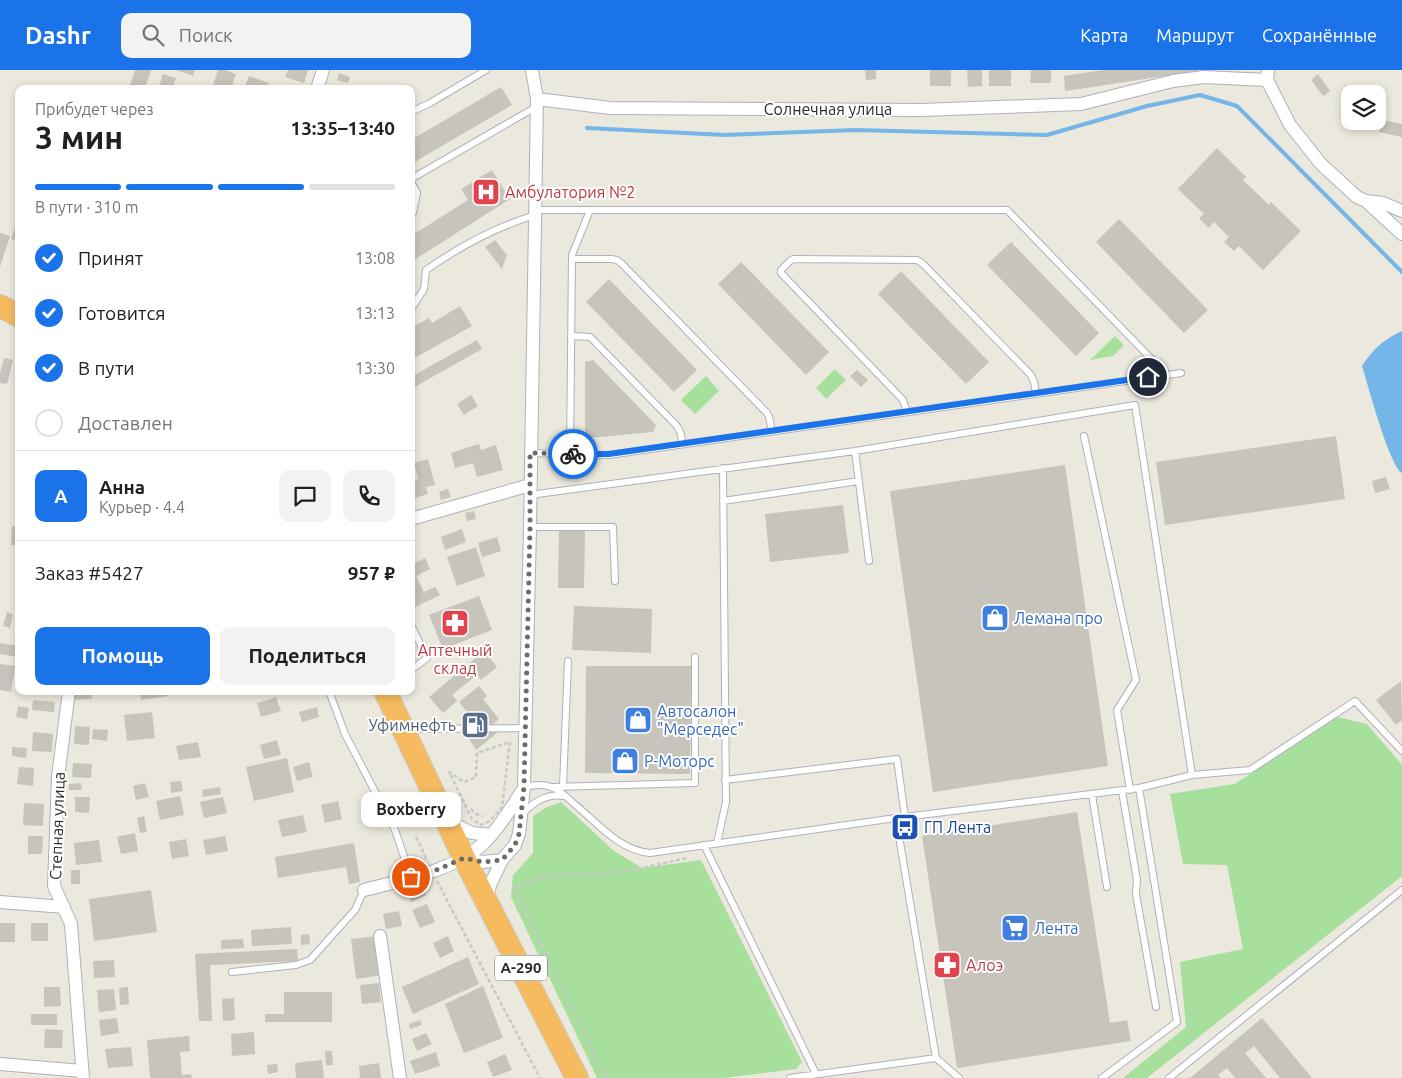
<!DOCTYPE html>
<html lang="ru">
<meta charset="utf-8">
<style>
body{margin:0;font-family:Ubuntu,sans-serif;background:#f2f2f2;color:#202124;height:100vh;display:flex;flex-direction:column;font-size:19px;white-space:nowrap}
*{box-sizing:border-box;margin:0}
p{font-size:16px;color:#757577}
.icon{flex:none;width:28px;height:28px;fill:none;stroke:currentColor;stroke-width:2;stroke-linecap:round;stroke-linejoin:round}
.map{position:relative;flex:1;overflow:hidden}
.panel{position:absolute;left:15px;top:15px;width:400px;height:610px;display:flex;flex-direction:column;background:#fff;border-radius:10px;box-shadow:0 2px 8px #0003}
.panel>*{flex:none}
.controls{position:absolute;left:1341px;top:15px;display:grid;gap:10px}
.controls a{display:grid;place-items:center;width:45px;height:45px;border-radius:10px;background:#fff;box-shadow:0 2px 8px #0003;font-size:25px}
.pin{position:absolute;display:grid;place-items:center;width:42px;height:42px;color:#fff;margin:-21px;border:2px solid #fff;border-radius:50%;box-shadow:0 1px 5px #0007}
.courier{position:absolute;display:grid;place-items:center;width:50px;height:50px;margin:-25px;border:4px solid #1a73e8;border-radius:50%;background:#fff;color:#222;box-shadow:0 1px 6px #0007}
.bubble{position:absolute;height:35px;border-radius:10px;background:#fff;box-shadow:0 2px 8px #0003;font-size:16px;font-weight:700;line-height:35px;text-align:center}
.headline em{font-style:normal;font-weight:700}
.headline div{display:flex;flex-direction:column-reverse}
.headline{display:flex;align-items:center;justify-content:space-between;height:85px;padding:0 20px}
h1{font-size:32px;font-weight:700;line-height:38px}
.bar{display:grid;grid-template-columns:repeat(4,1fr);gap:8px 5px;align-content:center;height:60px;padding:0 20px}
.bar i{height:6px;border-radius:4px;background:#e0e0e0}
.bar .active{background:#1a73e8}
.bar p{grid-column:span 4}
.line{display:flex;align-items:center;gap:12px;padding:0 20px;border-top:1px solid #e0e0e0}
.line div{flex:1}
.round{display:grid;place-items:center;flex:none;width:52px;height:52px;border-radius:10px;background:#f2f2f2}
ol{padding:0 20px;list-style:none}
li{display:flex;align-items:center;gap:15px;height:55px}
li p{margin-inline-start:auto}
li .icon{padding:5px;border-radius:50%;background:#1a73e8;color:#fff;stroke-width:4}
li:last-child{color:#757577}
li i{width:28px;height:28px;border:2px solid #e0e0e0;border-radius:50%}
.button{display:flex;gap:10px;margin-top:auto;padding:10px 20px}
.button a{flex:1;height:58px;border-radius:10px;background:#1a73e8;color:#fff;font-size:20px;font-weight:700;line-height:58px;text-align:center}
.button a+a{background:#f2f2f2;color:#202124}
header{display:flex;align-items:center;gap:30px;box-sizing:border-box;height:70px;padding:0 25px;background:#1a73e8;color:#fff}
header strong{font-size:24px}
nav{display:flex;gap:28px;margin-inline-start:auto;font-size:18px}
.search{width:350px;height:45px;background:#f2f2f2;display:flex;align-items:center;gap:12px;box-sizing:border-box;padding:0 18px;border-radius:10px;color:#757577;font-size:19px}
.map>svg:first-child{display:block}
.green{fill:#a7df9c}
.water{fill:#75b5e8}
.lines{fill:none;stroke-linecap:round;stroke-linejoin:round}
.stream{stroke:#75b5e8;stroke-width:4}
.building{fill:#c7c4bc}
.lane-casing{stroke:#b0b0bd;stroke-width:8}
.street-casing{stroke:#b0b0bd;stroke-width:14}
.highway-casing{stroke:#c8c8c8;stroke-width:24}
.path{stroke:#c8c8c8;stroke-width:2.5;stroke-dasharray:4 2.5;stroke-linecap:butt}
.lane{stroke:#fff;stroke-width:6}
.street{stroke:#fff;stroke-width:12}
.highway{stroke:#f6bb5e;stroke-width:22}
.done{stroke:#6e6c69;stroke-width:5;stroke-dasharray:0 9}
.route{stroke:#1a73e8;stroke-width:6}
.labels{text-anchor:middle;stroke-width:4;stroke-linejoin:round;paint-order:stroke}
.shield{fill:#fff;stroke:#6a6a6a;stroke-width:1}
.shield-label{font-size:15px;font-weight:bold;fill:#2a2a2a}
.street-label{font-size:16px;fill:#2a2a2a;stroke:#fff}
.health-label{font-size:16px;fill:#be3a42;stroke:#fff;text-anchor:start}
.shop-label{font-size:16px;fill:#366cbe;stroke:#fff;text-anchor:start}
.service-label{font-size:16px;fill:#4e5e75;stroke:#fff;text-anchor:end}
.transit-label{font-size:16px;fill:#164399;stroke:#fff;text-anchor:start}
</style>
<header>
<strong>Dashr</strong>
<div class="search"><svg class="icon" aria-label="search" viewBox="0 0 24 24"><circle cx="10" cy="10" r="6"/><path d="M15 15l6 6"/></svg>Поиск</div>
<nav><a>Карта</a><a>Маршрут</a><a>Сохранённые</a></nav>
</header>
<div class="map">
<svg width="1402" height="1008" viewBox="0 0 1402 1008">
<rect width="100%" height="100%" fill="#ebe8dd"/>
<!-- green -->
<path class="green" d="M1115 266 1124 275 1113 286 1090 290Z
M835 299 846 310 826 329 816 318Z
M706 306 719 321 695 344 681 330Z
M1337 647 1367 654 1402 695V806L1147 1008H1123L1186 957 1180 892 1243 879 1227 795 1183 794 1170 724 1235 714Z
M561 732 614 781 642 798 701 790 802 992 796 999 724 1008H597L511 827 513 805 533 783V746L547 737Z"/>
<!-- water -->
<path class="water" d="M1402 261V403C1389 395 1368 315 1362 296 1375 277 1382 271 1402 261Z"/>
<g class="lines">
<!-- stream -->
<path class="stream" d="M587 58 725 65 855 60 1047 65 1147 36 1200 25 1237 36 1402 202"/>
</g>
<!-- building -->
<path class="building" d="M135 0H151L145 19H129Z
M176 0H195L193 6Z
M218 0H225L236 4 231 19 212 18Z
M288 0H308L304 13 285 7Z
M865 0H876V9L866 10Z
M930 0H951V16H930Z
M967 0H982V16L968 17Z
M989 0H1011V16H989Z
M1031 0H1051V13H1030Z
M1103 0H1198V1L1065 21 1064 6Z
M339 3 350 7 348 13 337 10Z
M163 4 176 8 172 19H158Z
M1318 4 1330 21 1323 26 1311 10Z
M249 6 269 13 267 19H253L245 16Z
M501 17 512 35 411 94V70Z
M1382 50 1402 54V67L1379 62Z
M1217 78 1246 107 1243 110 1269 135 1271 132 1301 161 1263 200 1239 176 1234 181 1224 172 1229 167 1214 152 1209 158 1199 148 1204 144 1178 119Z
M492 100 510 129 411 192V166L468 130 461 119Z
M1119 149 1208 240 1184 263 1096 172Z
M17 152H19V172L11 169Z
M0 163 10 166 0 197Z
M495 170 507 185 502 199 485 177Z
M1011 172 1099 263 1076 286 987 195Z
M741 192 829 282 806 305 718 214Z
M901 201 989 292 966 314 878 224Z
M609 209 697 300 674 322 586 232Z
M460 236 472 256 411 290V258L429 248 432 253Z
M477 270 482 279 411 319V307Z
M4 288 13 290 7 314 0 313V303Z
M593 290 656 355 653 362 589 368 585 364V292Z
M857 300 868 310 861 317 850 306Z
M471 325 478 336 464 345 457 334Z
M1336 366 1345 429 1165 455 1156 392Z
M479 374 481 380 496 375 503 400 477 407 473 393 455 398 451 383Z
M428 389 435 415 426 417 428 424 415 428 411 411 418 409 414 393Z
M1065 395 1108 696 933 722 890 421Z
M1386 407 1390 419 1375 423 1372 411Z
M448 419 451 427 441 430 439 422Z
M843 435 849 483 770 492 765 444Z
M474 441 476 449 467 451 465 443Z
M12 456H19V475H11Z
M462 459 466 472 445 480 441 467Z
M559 460H585L584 518H558Z
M497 467 501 481 482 487 478 473Z
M476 477 485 506 457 516 447 487Z
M425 488 430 499 416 506 424 522 435 517 440 525 411 539V495Z
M479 526 492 560 443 579 429 545Z
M574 536 652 539 651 583 572 580Z
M7 542 13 544 10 558 3 556Z
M0 573 19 576 18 587 0 584Z
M484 581 497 597 481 610 477 605 452 625 457 631 443 643 429 627Z
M0 594 15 596 11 622 0 620Z
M586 596H691L690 704 585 703Z
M1401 611 1402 650 1396 655 1376 630Z
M479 616 487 626 483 629 499 649 491 656 497 663 476 680 469 669 477 663 471 654 475 651 459 632Z
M91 621 92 629 73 630 72 622Z
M140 621H167L168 626 141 630Z
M276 627 281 641 261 647 257 633Z
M33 630 55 632 54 642 32 640Z
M18 636 29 638 27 649 16 647Z
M317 637 319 647 302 652 299 642Z
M152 642 155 668 127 671 124 645Z
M75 656 90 657 89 675 74 674Z
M93 659 108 660 107 671 92 669Z
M33 662 53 664 52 682 32 681Z
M277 670 281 685 264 689 260 675Z
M198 672 201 687 179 690 176 676Z
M12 677 27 678 26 688 12 686Z
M287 688 294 722 254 731 246 697Z
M309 692 313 707 297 711 293 697Z
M73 693 92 694 91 708 72 707Z
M19 697 34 698 33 716 17 714Z
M181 711 183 721 171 723 170 712Z
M81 713 82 720H69V714Z
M145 713 149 727 136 730 133 716Z
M220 717 221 724 203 727 202 720Z
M180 726 184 745 160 750 156 731Z
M75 727H90L89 743 75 742Z
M223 727 227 743 204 748 200 732Z
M338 731 342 749 325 753 321 735Z
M24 733 44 734 43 756 23 755Z
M1077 742 1110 953 1127 950 1131 971 957 998 922 766Z
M303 745 307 762 282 767 278 750Z
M144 746 147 762 140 763 137 748Z
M135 763 138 781 121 784 117 767Z
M28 766H43L42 784H28Z
M225 766 228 781 206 785 203 770Z
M186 769 189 786 172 789 169 772Z
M99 770 102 792 76 795 74 773Z
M354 773 360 812 349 814 346 797 278 808 275 787Z
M71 800H80V814H71Z
M422 817 426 825 411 832 408 823Z
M151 820 157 862 94 871 89 829Z
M427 834 435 852 420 858 412 840Z
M399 841 402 856 386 859 383 844Z
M0 853H15V872H0Z
M31 853H48V871H31Z
M291 857 292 874 252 876 251 860Z
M309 864 310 874 301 875V865Z
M377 866 382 905 356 909 351 869Z
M448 866 454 881 440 888 433 873Z
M243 869 244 878 221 879V870Z
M297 879 298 891 210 895 212 951H199L195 884Z
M468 887 479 914 413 944 402 917Z
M114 890 115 907 94 908 93 891Z
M379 913 381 932 362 934 360 915Z
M483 916 503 968 464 983 445 934Z
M44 917H60L61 936 44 937Z
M128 917 129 934 120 935 119 918Z
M114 919 116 940 99 942 97 920Z
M284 922H332V952H265V944H284Z
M234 928 235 950 223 951 222 929Z
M31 944H57V955H31Z
M117 948 119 963 101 966 99 950Z
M1262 948 1312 1008H1280L1254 976 1245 983 1266 1008H1235L1227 998 1218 1005 1221 1008H1190Z
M420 950 422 955 410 959 409 954Z
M45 959 63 960 62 978H44Z
M254 962 255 984 232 986 231 964Z
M426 963 432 974 417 981 412 969Z
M189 966 190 981 180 982 182 1005 191 1004 192 1008H150L147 970Z
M131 977 133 996 108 998 105 979Z
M325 981H332L333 995H326Z
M436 982 440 996 415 1004 410 991Z
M505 984 512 1000 493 1007 487 992Z
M322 990 324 1008H296L295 993Z
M379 993 381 1008H360L359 996Z
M277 994 278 1002 268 1004 267 995Z"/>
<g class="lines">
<defs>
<path id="lane" d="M411 42 430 33 486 0
M411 109 536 37
M411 112 417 123 413 143 411 144
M535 140H1007L1166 304
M572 189H611L617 190 622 194 767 343 769 347 772 361
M411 239 424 219 426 200C459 177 496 157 535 145
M571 266 590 267 594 271 677 356 681 364 682 374
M907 342 903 330 781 203V200L790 191 793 189 917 190 923 194 1031 305 1034 312 1036 323
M1084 366 1136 610 1117 640 1130 720
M855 381 869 491
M530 383 609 385 1181 303
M570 384 572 185 590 140
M530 425 855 381 1135 335 1192 705 1139 718
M723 431 859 411
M530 457H613L615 511
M411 555 427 588 411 600
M329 621 345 664 395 760 411 807
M409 659 525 658
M1192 705 1250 700 1355 631 1402 681
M725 710 897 689 905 747
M524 717C533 715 543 714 551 717 559 720 567 727 573 733 597 752 618 780 650 783L896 748 936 988 790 1008
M553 717 695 713V587
M563 717 568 591
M1122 721 1137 810 1136 824 1156 937
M1092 725 1107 817
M522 744C533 733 546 723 563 726
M896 748 1139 718 1177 952 1102 1008
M717 773 726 732 723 398
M704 775 816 1004
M232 902 296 895 310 890 355 840 364 820
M936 988 959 1008
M1169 1008 1402 820"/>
<path id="street" d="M1268 0 1267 10 1290 55 1321 94 1357 127 1366 131 1383 133 1402 141
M317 19 323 0
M537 29 610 38 922 40 1081 34 1173 11 1204 7 1267 10
M1366 131 1402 164
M411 449 530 415
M69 621 58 707 54 816 71 854 83 1008
M449 752 472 763 491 765
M464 788 483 792 502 790 515 775 519 764 524 717 530 457 537 29 532 0
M364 820C402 810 454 801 484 773 499 758 511 739 522 721
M487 830 490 815 502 790
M0 832 64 837
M380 866 400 1008
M0 994 82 1001"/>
<path id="highway" d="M0 236 19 246
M385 621 464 788 577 1008"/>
</defs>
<!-- lane casing -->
<use href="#lane" class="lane-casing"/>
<!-- street casing -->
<use href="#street" class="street-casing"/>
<!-- highway casing -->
<use href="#highway" class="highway-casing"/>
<!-- path -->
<path class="path" d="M510 672 502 737 490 751 481 755 472 749 449 702 464 712 476 707 477 683Z
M471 739 476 744 483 746
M416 767 427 790
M437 811 540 1008
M606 1008 514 818 549 805 579 807 642 798 687 788"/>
<!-- lane -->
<use href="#lane" class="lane"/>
<!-- street -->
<use href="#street" class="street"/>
<!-- highway -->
<use href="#highway" class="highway"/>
</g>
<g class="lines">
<!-- done -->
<path class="done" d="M411 807 432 802 464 788 483 792 502 790 515 775 519 764 524 717 530 457V383L573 384"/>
<!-- route -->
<path class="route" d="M573 384H609L1148 307"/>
</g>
<!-- icons -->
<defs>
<symbol id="hospital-square" viewBox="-11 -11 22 22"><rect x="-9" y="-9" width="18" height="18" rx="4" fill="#e0444e" stroke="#fff"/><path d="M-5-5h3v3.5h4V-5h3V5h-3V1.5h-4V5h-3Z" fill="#fff"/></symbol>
<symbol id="shop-square" viewBox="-11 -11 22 22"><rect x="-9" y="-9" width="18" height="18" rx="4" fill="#3f7fe0" stroke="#fff"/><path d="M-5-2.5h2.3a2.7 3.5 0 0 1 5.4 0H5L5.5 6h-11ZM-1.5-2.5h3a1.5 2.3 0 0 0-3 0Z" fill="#fff"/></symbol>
<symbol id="pharmacy-square" viewBox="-11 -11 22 22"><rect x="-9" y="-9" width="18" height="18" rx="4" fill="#e0444e" stroke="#fff"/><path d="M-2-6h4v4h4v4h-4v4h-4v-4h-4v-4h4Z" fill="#fff"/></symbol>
<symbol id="fuel-square" viewBox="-11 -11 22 22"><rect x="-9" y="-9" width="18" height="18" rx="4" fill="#5c6f8a" stroke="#fff"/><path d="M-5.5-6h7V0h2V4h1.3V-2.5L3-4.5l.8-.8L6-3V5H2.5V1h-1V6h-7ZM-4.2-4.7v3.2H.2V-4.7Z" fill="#fff"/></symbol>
<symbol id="bus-square" viewBox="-11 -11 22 22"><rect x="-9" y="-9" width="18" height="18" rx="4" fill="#1a4fb4" stroke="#fff"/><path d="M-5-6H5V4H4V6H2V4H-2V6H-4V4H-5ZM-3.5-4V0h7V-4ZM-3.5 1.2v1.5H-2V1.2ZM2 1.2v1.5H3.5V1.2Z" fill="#fff"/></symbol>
<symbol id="supermarket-square" viewBox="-11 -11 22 22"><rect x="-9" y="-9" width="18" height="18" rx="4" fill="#3f7fe0" stroke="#fff"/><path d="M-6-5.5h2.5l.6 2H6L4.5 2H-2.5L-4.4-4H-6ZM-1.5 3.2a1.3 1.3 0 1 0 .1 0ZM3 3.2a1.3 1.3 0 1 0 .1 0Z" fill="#fff"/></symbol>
</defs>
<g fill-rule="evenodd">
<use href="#hospital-square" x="470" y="106" width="32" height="32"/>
<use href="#shop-square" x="979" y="532" width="32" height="32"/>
<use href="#pharmacy-square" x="439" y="537" width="32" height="32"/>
<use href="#shop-square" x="622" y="634" width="32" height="32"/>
<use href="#fuel-square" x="459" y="639" width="32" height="32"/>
<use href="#shop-square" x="609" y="675" width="32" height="32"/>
<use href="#bus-square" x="889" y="741" width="32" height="32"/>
<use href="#supermarket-square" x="999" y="842" width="32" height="32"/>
<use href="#pharmacy-square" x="931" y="879" width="32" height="32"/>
</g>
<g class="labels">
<!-- shield labels -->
<rect class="shield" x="495" y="885.5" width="52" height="25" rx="4"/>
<g class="shield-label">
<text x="521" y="903">А-290</text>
</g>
<!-- street labels -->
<g class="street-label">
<text x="828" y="45">Солнечная улица</text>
<text transform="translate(57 756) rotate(-88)" y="6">Степная улица</text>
</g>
<!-- health labels -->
<g class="health-label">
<text x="505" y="128">Амбулатория №2</text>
<text x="455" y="586" text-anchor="middle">Аптечный<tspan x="455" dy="18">склад</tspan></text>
<text x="966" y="901">Алоэ</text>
</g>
<!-- shop labels -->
<g class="shop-label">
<text x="1014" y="554">Лемана про</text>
<text x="657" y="647">Автосалон<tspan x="657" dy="18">"Мерседес"</tspan></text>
<text x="644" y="697">Р-Моторс</text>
<text x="1034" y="864">Лента</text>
</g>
<!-- service labels -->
<g class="service-label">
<text x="456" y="661">Уфимнефть</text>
</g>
<!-- transit labels -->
<g class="transit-label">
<text x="924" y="763">ГП Лента</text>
</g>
</g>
</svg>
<div class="controls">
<a><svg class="icon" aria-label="layers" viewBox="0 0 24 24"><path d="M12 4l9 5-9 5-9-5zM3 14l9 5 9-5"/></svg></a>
</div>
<div class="pin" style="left:411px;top:807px;background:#ea580c"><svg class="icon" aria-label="bag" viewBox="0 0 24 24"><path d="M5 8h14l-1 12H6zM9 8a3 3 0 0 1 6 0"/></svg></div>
<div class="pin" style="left:1148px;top:307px;background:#1f2937"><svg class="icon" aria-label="home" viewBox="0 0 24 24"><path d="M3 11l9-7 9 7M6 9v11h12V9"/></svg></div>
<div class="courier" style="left:573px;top:384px"><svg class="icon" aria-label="bike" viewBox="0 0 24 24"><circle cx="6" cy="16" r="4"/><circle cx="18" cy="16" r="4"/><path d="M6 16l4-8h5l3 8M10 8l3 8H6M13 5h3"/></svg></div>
<div class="bubble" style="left:361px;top:722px;width:100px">Boxberry</div>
<section class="panel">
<div class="headline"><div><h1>3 мин</h1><p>Прибудет через</p></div><em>13:35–13:40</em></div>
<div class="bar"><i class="active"></i><i class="active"></i><i class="active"></i><i></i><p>В пути · 310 m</p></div>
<ol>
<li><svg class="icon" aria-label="check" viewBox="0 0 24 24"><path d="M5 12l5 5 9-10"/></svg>Принят<p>13:08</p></li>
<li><svg class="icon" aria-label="check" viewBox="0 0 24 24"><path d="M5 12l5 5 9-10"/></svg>Готовится<p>13:13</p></li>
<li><svg class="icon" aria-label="check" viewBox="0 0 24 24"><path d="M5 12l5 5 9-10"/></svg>В пути<p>13:30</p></li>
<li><i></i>Доставлен</li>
</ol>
<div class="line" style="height:90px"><b class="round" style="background:#1a73e8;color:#fff">А</b><div><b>Анна</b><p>Курьер · 4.4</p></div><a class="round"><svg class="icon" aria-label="chat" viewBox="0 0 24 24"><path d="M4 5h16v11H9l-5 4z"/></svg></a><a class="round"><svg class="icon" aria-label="phone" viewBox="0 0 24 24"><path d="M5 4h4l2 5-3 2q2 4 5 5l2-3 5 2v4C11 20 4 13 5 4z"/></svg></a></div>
<div class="line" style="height:65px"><div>Заказ #5427</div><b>957 ₽</b></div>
<div class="button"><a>Помощь</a><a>Поделиться</a></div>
</section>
</div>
